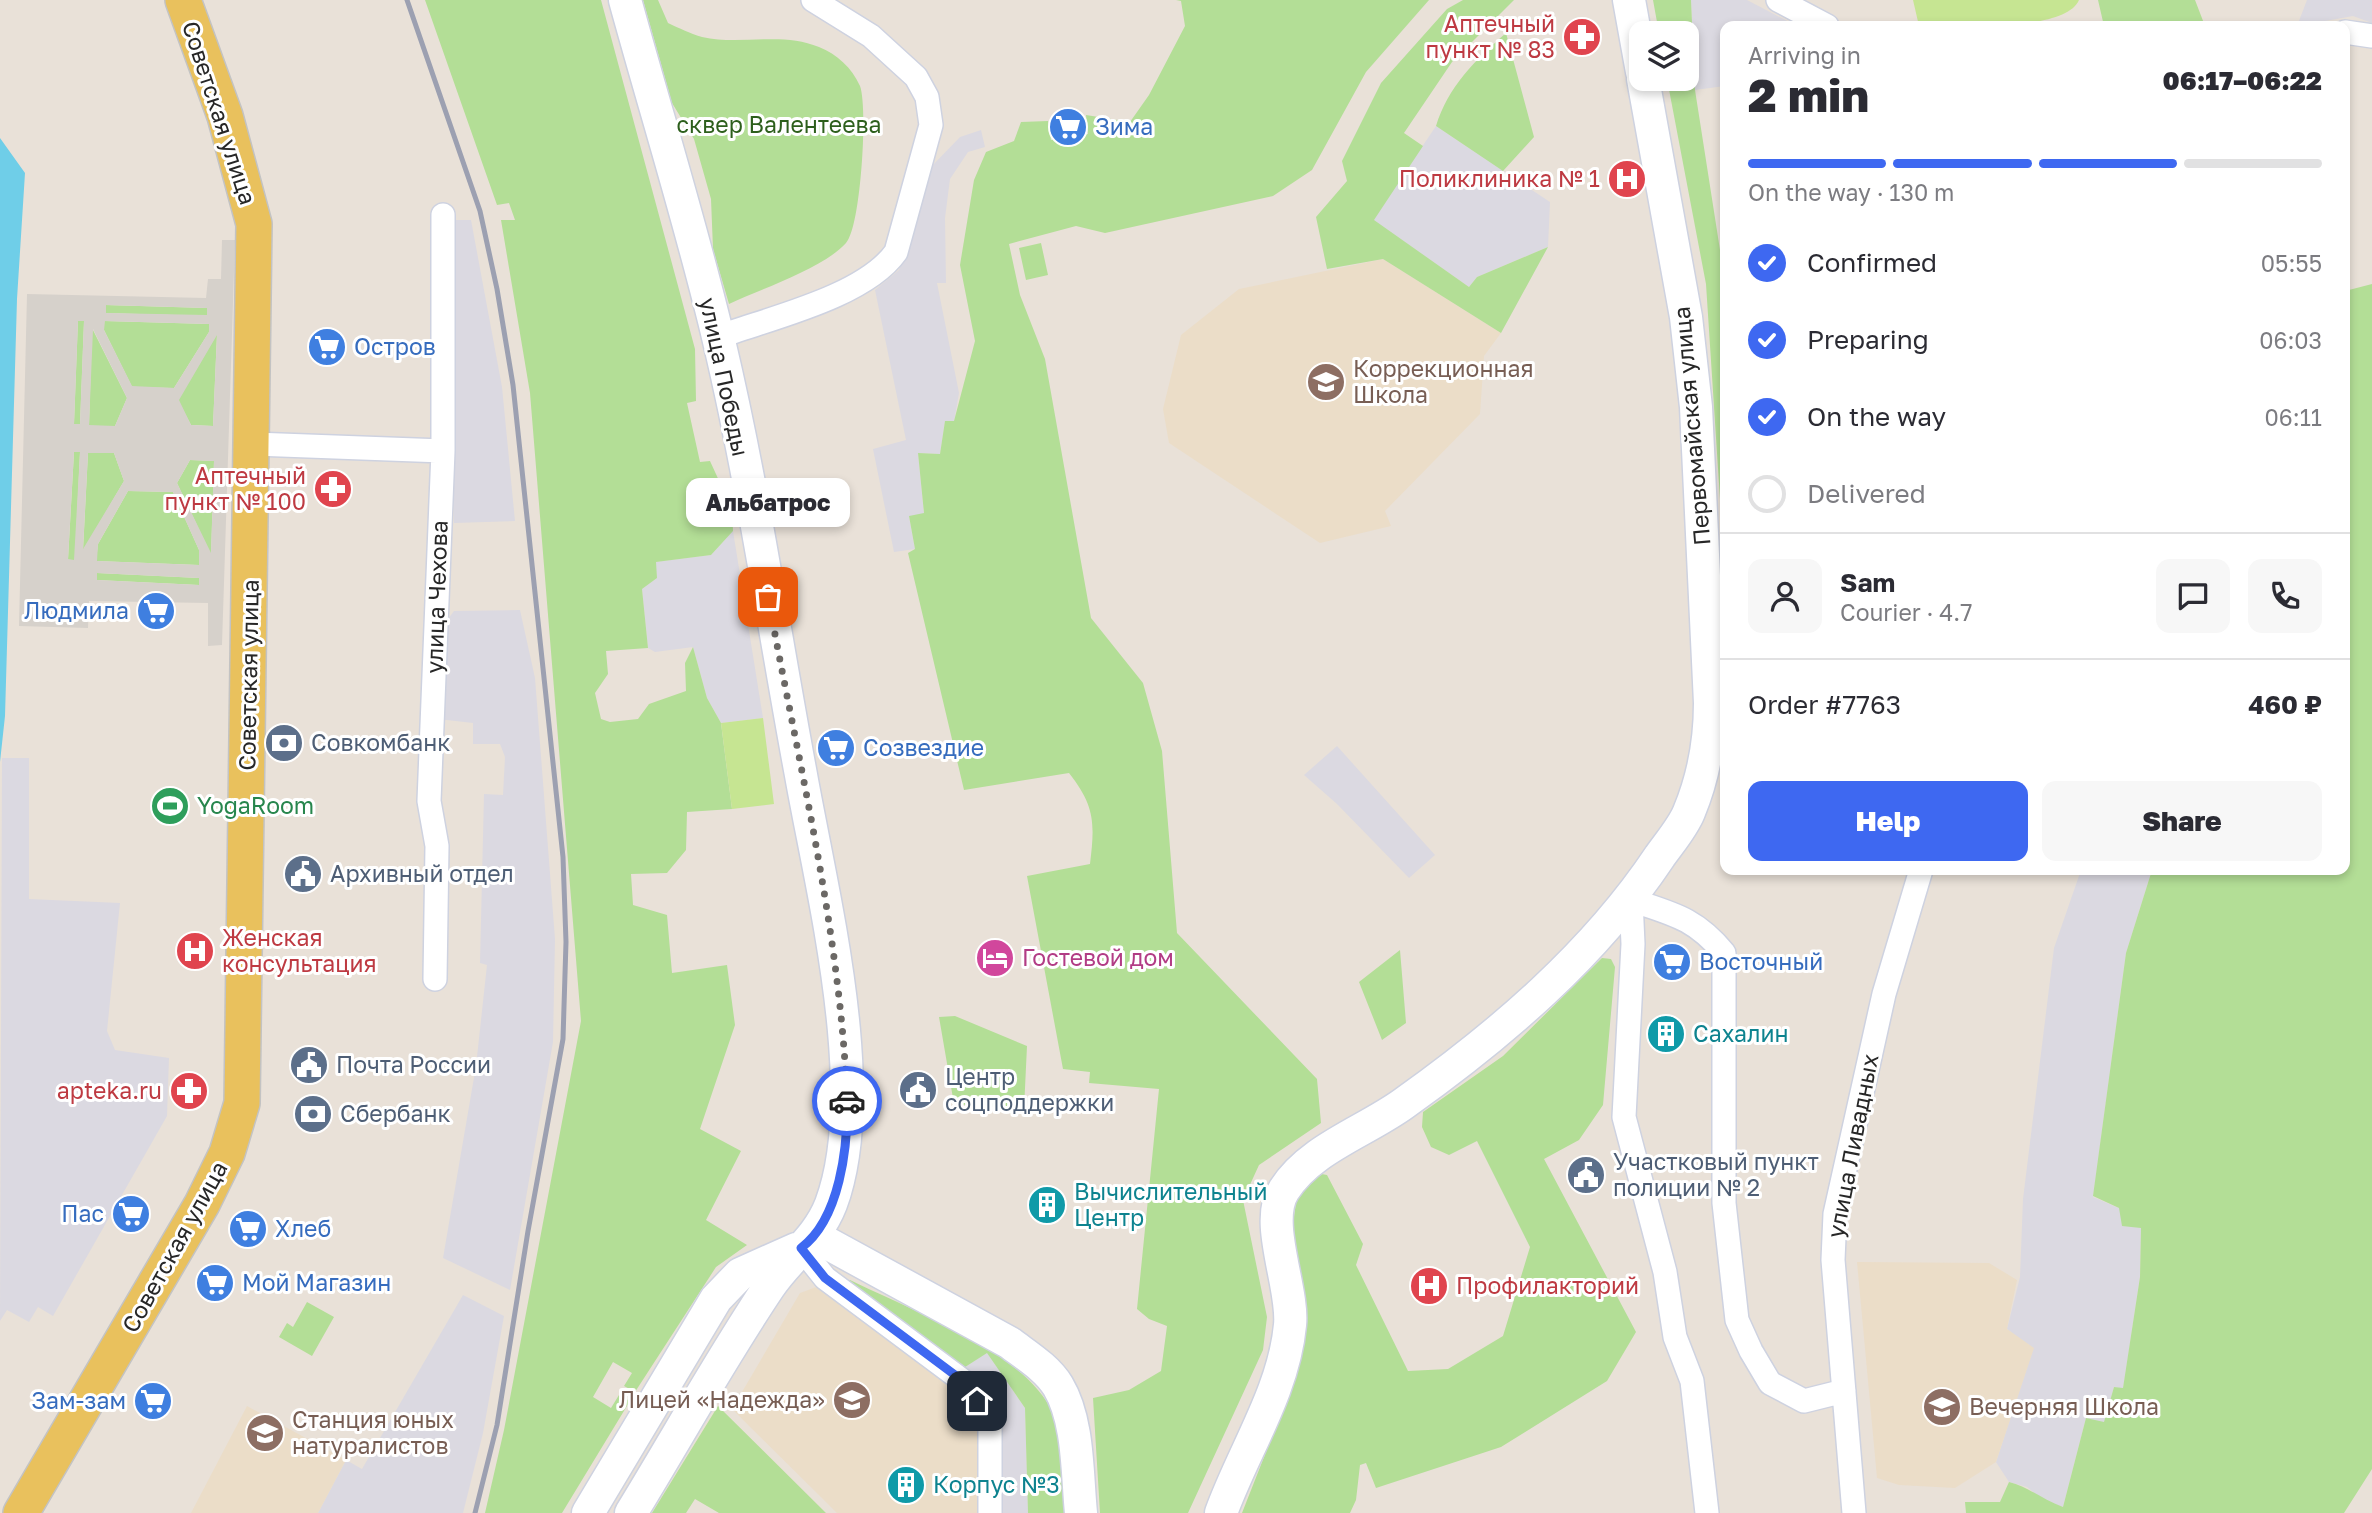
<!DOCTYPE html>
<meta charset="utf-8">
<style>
body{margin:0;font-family:"Golos Text",sans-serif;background:#f7f7f7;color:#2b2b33;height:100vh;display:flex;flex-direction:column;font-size:26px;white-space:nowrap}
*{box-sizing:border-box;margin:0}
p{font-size:23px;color:#7c7c81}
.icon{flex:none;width:38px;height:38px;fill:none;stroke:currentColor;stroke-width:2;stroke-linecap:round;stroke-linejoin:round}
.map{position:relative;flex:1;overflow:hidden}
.details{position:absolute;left:1720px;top:21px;width:630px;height:854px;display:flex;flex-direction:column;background:#fff;border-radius:14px;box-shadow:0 4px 10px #0003}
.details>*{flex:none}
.tools{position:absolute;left:1629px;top:21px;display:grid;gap:14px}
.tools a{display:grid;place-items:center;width:70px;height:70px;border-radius:14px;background:#fff;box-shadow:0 4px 10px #0003;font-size:35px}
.pin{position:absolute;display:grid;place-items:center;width:60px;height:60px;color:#fff;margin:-30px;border-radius:14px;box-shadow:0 4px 10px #0006}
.courier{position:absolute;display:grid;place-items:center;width:70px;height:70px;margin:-35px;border:5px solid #3e68f1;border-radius:50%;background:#fff;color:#222;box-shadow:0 2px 9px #0007}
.bubble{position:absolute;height:49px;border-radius:14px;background:#fff;box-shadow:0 4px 10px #0003;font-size:23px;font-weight:800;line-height:49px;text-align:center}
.summary em{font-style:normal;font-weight:800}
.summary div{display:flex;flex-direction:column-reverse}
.summary{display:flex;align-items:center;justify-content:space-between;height:119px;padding:0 28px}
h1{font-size:46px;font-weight:800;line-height:52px}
.bar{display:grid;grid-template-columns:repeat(4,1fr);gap:10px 7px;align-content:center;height:84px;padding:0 28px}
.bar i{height:9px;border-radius:5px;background:#e1e1e2}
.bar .current{background:#3e68f1}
.bar p{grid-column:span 4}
.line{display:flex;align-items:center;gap:18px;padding:0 28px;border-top:2px solid #e1e1e2}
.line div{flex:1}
.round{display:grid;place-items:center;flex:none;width:74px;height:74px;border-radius:14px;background:#f7f7f7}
ol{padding:0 28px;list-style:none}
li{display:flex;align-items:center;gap:21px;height:77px}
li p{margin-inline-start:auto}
li .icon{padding:7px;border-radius:50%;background:#3e68f1;color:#fff;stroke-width:4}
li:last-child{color:#7c7c81}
li i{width:38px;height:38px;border:4px solid #e1e1e2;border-radius:50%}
.action{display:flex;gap:14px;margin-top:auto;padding:14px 28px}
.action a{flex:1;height:80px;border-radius:14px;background:#3e68f1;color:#fff;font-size:28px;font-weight:800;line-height:80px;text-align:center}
.action a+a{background:#f7f7f7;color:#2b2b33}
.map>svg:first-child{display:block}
.industrial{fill:#dbd9e1}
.education{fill:#ebddc8}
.green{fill:#b3de96}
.pitch{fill:#c6e592}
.plaza{fill:#d6d1cb;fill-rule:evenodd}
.water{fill:#6fcee8}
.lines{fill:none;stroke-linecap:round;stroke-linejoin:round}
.street-casing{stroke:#ced2e0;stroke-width:26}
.secondary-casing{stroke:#ced2e0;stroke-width:35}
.primary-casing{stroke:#c3c3c3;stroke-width:38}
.street{stroke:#fff;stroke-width:23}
.secondary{stroke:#fff;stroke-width:32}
.primary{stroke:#e9c15d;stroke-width:35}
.rail{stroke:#9ca0b1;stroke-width:5}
.done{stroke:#6b6865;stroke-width:7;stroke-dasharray:0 12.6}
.route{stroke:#3e68f1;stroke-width:9}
.labels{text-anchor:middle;stroke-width:6;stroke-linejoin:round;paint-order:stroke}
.health-label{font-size:23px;fill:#be3a42;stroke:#fff;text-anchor:end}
.street-label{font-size:23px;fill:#272727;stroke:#fff}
.park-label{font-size:23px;fill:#2d5f1c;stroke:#fff}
.shop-label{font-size:23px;fill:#366cbe;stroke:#fff;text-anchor:start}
.education-label{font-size:23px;fill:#785e54;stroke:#fff;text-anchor:start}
.service-label{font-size:23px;fill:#4e5e75;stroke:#fff;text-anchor:start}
.leisure-label{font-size:23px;fill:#27864d;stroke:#fff;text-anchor:start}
.hotel-label{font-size:23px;fill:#b23c85;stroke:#fff;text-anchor:start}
.culture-label{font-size:23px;fill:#0d838f;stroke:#fff;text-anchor:start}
</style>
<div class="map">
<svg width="2372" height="1513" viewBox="0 0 2372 1513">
<rect width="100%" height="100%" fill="#e9e1d8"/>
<!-- industrial -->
<path class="industrial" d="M1691 0H1747L1797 26H1726L1725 86 1695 90Z
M2307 0H2372V23L2353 16 2297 26Z
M1436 126 1550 202 1548 247 1477 277 1469 287 1373 220Z
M981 130 985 147 968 152 950 179 945 218 946 283H937L959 393 954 422H945L940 454 918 453 924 514 909 517 915 549 894 552 873 449 906 440 875 290 899 270 930 168 960 137Z
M451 220H471L502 387 515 521 454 523Z
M733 531 763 718 721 723 707 698 693 647 655 652 648 648 642 589 657 578 655 562 711 555Z
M520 610 535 678 555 939 553 1042 510 1290 443 1258 476 1066 487 965 480 963 484 794 503 795 505 757 500 744H473V723L438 719 442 627 454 611Z
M1337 746 1435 855 1409 878 1337 804 1304 775Z
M2 758H29V899L120 903 107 1031 115 1050 169 1058 167 1116 53 1316 38 1307 29 1322 7 1310 0 1321Z
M2081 870H2152L2126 953 2093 1197 2119 1208 2141 1228 2140 1277 2123 1389 2114 1387 2104 1423 2086 1418 2063 1507 2043 1500 2027 1487 2009 1482 1996 1462 2033 1349 2007 1329 2020 1277 2023 1199 2054 948Z
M463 1295 504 1316 483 1433 463 1513H318L346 1460 362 1469Z
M987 1352 1025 1408 1028 1513H999L962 1369Z"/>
<!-- education -->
<path class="education" d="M1383 259 1501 333 1484 356 1480 414 1385 511 1391 526 1320 543 1169 443 1163 409 1181 335 1239 289Z
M1857 1262 1989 1263 2017 1280 2007 1329 2034 1348 1996 1462 1955 1488 1899 1485 1877 1478Z
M819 1286 959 1390 983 1428 981 1513H837L732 1409 800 1293Z
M247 1406 346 1460 318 1513H191Z"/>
<!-- green -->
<path class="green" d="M425 0H601L695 349 696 401 687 403 700 462 710 461 732 509 733 531 711 555 656 562 657 578 642 589 648 648 606 651 608 674 595 693 601 719 610 722 638 719 649 704 686 691 685 663 693 647 707 698 721 723 732 809 687 812 686 850 667 873 631 874 633 905 667 915 672 973 727 965 735 1025 700 1129 741 1151 706 1220 747 1245 716 1267 635 1392 624 1386 632 1373 613 1362 593 1397 611 1408 619 1395 630 1401 562 1513H485L504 1430 581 1021 530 393 501 220H515L509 203 497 205Z
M643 0H658L668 23C679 28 691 34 702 37 741 46 781 31 819 47 837 54 852 68 860 86 868 107 861 227 846 243 824 268 761 289 729 304L713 249 711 199 694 139 672 103Z
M1176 0H1429L1366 72 1312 170 1273 196 1105 233 1076 226 1009 244 1020 295 1045 359 1091 618 1143 683 1162 751 1177 933 1317 1079 1321 1123 1259 1165 1243 1200 1267 1317 1263 1350 1188 1513H1100L1093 1398 1129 1390 1161 1371 1167 1326 1149 1319 1137 1309 1159 1089 1089 1083 1090 1072 1063 1069 1027 876 1090 864C1095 823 1095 806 1069 773L964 790 908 553 915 549 909 516 924 513 918 453 940 454 945 421H954L975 341 960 265 974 180 986 152 1014 141 1021 122 1048 121 1051 140 1088 134 1086 115 1130 122 1149 95 1185 26 1181 1Z
M1463 0H1514L1452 62 1404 133 1423 146 1374 220 1469 287 1477 277 1548 247 1501 333 1383 259 1327 269 1316 217 1347 181 1342 161 1381 83 1447 9Z
M1653 0H1691L1695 90 1725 282V576L1706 284 1667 79H1687V33H1659Z
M2098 0H2195L2205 26H2104Z
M1506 33 1534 137 1503 171 1436 126C1448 87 1475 60 1506 33Z
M1041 243 1048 275 1026 280 1019 248Z
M2372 284V1469L2344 1513H1966L1965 1502H2000L2009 1482C2029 1487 2043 1500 2063 1507L2086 1418 2104 1422 2114 1387 2123 1388 2140 1277 2141 1228 2122 1226 2119 1208 2093 1196 2126 953 2152 870H2345V291Z
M105 305 207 308V316L105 313Z
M78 320 84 321 80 424H74Z
M104 321 209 324V332L174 388 132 387 104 330Z
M92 328 127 398 115 426H89Z
M217 334 213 426 191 425 178 400Z
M74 452H80L75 560H68Z
M88 453H114L124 481 83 551Z
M190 460 214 461 211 555 177 483Z
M128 491 173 492 199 550V565L96 561 98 544Z
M97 573 199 578V585L97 580Z
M1400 950 1406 1023 1382 1040 1359 982Z
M1602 958 1611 959 1615 967 1603 1105 1579 1140 1544 1159 1636 1332 1607 1381 1501 1447 1376 1488 1366 1463 1360 1465 1356 1500 1350 1513H1242L1299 1368 1293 1224 1297 1195 1316 1173 1327 1175 1363 1244 1356 1265 1408 1371 1448 1369 1503 1336 1530 1247 1477 1141 1449 1155 1431 1147 1422 1127 1423 1112 1503 1056Z
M955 1016 1027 1046 1024 1109 954 1104 939 1017Z
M850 1280C910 1310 1025 1351 1053 1413 1067 1444 1066 1480 1068 1513H1028L1025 1408 987 1353 962 1369 844 1282Z
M307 1302 334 1317 312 1356 279 1337 287 1323 293 1327Z
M718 1406 826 1513H719L695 1499 686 1513H652Z"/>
<!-- pitch -->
<path class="pitch" d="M1913 0H2079C2065 33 1951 26 1919 26Z
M763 718 774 804 732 809 721 723Z"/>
<!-- plaza -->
<path class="plaza" d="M222 240H235L222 645 208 646V603L89 601 88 628 19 626 27 294 206 298 208 279H221ZM106 305 207 308V315L106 313ZM78 321H84L80 424H74ZM105 321 209 324V332L174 388 132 386 104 330ZM93 329 127 398 115 426 89 425ZM217 335 213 426 191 425 179 400ZM74 452H80L74 560 68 559ZM88 453H114L124 481 83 549ZM190 460 214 461 211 553 177 483ZM128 491 173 492 199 550V565L97 561 98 544ZM97 573 199 578V585L97 580Z"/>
<!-- water -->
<path class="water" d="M0 138 25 173 17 299 5 716 0 762Z"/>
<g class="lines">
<defs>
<path id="street" d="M1778 0 1827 26
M2345 32 2372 36
M718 337C770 318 864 297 896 252L931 125 927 97 916 77 871 36 813 0
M252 444 443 451
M435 979 437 846 429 801 443 451V215
M801 1248 825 1278 963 1381 990 1422V1513
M1707 1513 1692 1381 1675 1337 1665 1272 1624 1117 1633 944 1631 900C1673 914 1695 918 1724 953V1203L1737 1320 1751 1351 1770 1383 1804 1401 1844 1391
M1854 1513 1833 1260 1835 1214 1884 994 1921 870"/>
<path id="secondary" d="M625 0C656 113 692 227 719 341 753 484 774 631 801 775 822 893 873 1091 831 1204 817 1240 790 1256 769 1287 720 1360 677 1438 631 1513
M1629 0 1642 72
M816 1237 1010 1343C1027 1356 1047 1368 1058 1386 1079 1421 1077 1474 1081 1513
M588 1513 716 1299 740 1274 796 1249
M1221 1513C1243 1452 1284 1391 1290 1325 1294 1288 1263 1222 1284 1190 1310 1149 1364 1132 1403 1104 1500 1035 1594 955 1660 856 1670 842 1683 827 1689 812 1704 776 1710 741 1710 703L1696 407 1686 317 1643 79"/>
<path id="primary" d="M21 1513 202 1204 227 1153 242 1103 254 224 225 116 183 0"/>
</defs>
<!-- street casing -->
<use href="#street" class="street-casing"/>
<!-- secondary casing -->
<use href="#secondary" class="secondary-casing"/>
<!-- primary casing -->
<use href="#primary" class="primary-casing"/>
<!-- street -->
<use href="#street" class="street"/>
<!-- secondary -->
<use href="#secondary" class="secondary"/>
<!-- primary -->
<use href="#primary" class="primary"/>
<!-- rail -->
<path class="rail" d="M407 0 480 211 497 289 513 385 563 857 566 942 563 1039 528 1231 497 1425 475 1513"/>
</g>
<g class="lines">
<!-- done -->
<path class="done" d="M768 597C798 761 841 935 847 1101"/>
<!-- route -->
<path class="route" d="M847 1101C848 1147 840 1219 801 1248L825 1278 963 1381 977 1401"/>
</g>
<!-- icons -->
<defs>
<symbol id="pharmacy-disc" viewBox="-11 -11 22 22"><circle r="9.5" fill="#e0444e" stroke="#fff"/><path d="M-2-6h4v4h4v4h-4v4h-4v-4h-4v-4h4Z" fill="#fff"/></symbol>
<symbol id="supermarket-disc" viewBox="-11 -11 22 22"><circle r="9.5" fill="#3f7fe0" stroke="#fff"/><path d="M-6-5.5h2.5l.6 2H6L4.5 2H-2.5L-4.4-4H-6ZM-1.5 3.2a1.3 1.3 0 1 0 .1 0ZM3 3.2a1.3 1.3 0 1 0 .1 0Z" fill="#fff"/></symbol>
<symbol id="hospital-disc" viewBox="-11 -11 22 22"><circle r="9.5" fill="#e0444e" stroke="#fff"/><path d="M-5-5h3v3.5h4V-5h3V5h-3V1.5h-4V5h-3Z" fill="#fff"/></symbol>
<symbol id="school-disc" viewBox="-11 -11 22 22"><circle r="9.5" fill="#8d6e63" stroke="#fff"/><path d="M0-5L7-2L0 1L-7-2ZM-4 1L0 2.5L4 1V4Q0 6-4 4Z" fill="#fff"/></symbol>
<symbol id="bank-disc" viewBox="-11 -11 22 22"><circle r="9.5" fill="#5c6f8a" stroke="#fff"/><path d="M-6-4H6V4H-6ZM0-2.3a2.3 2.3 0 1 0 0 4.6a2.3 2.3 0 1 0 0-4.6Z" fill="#fff"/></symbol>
<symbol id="stadium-disc" viewBox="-11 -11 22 22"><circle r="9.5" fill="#2e9e5b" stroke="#fff"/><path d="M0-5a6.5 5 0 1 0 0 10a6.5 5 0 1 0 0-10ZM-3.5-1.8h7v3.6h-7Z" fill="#fff"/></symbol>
<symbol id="civic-disc" viewBox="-11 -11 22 22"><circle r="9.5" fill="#5c6f8a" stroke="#fff"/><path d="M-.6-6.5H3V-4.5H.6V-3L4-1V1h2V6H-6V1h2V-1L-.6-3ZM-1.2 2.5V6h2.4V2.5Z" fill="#fff"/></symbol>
<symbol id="hotel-disc" viewBox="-11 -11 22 22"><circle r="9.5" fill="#d1479c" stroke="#fff"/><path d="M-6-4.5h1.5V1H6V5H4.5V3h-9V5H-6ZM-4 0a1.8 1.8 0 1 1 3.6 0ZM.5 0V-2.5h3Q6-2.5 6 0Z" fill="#fff"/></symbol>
<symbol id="building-disc" viewBox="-11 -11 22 22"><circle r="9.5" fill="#0f9aa8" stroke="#fff"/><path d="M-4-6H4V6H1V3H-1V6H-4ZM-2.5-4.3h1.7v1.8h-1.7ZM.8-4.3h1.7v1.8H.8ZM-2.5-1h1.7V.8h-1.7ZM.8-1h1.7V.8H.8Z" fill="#fff"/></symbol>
</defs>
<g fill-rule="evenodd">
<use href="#pharmacy-disc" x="1560" y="15" width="44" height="44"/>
<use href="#supermarket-disc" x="1046" y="105" width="44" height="44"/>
<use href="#hospital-disc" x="1605" y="157" width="44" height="44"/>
<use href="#supermarket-disc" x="305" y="325" width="44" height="44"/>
<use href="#school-disc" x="1304" y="360" width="44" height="44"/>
<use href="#pharmacy-disc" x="311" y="467" width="44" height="44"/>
<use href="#supermarket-disc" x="134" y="589" width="44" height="44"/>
<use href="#bank-disc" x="262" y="721" width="44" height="44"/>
<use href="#supermarket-disc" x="814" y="726" width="44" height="44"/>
<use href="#stadium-disc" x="148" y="784" width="44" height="44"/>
<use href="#civic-disc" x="281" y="852" width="44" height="44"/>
<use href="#hospital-disc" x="173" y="929" width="44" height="44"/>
<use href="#hotel-disc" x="973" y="936" width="44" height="44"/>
<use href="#supermarket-disc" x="1650" y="940" width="44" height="44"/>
<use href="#building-disc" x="1644" y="1012" width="44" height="44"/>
<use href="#civic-disc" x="287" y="1043" width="44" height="44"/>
<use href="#civic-disc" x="896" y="1068" width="44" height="44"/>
<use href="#pharmacy-disc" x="167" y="1069" width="44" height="44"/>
<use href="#bank-disc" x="291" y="1092" width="44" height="44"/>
<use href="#civic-disc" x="1564" y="1153" width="44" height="44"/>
<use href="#building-disc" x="1025" y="1183" width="44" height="44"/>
<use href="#supermarket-disc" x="109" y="1192" width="44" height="44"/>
<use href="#supermarket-disc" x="226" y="1207" width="44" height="44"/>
<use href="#supermarket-disc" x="193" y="1261" width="44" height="44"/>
<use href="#hospital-disc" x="1407" y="1264" width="44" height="44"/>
<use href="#school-disc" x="830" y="1378" width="44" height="44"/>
<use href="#supermarket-disc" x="131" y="1379" width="44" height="44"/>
<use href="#school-disc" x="1920" y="1385" width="44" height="44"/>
<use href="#school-disc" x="243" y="1411" width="44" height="44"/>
<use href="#building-disc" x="884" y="1463" width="44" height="44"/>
</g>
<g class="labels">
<!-- health labels -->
<g class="health-label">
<text x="1555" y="32">Аптечный<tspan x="1555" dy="26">пункт № 83</tspan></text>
<text x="1600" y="187">Поликлиника № 1</text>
<text x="306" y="484">Аптечный<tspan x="306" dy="26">пункт № 100</tspan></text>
<text x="222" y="946" text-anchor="start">Женская<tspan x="222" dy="26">консультация</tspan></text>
<text x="162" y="1099">apteka.ru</text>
<text x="1456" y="1294" text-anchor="start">Профилакторий</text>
</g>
<!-- street labels -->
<g class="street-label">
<text transform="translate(219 113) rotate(72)" y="8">Советская улица</text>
<text transform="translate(724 377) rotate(78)" y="8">улица Победы</text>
<text transform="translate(1692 426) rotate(-95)" y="8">Первомайская улица</text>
<text transform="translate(437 597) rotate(-88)" y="8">улица Чехова</text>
<text transform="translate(249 675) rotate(-89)" y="8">Советская улица</text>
<text transform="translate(1853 1146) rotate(-79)" y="8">улица Ливадных</text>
<text transform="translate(175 1247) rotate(-61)" y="8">Советская улица</text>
</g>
<!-- park labels -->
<g class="park-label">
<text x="779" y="133">сквер Валентеева</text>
</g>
<!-- shop labels -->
<g class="shop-label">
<text x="1095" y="135">Зима</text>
<text x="354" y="355">Остров</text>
<text x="129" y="619" text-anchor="end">Людмила</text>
<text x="863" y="756">Созвездие</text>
<text x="1699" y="970">Восточный</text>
<text x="104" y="1222" text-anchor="end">Пас</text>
<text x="275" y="1237">Хлеб</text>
<text x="242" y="1291">Мой Магазин</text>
<text x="126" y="1409" text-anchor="end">Зам-зам</text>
</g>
<!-- education labels -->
<g class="education-label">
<text x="1353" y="377">Коррекционная<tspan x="1353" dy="26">Школа</tspan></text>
<text x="825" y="1408" text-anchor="end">Лицей «Надежда»</text>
<text x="1969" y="1415">Вечерняя Школа</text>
<text x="292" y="1428">Станция юных<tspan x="292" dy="26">натуралистов</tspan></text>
</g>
<!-- service labels -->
<g class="service-label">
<text x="311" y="751">Совкомбанк</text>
<text x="330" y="882">Архивный отдел</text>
<text x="336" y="1073">Почта России</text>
<text x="945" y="1085">Центр<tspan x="945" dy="26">соцподдержки</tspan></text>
<text x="340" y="1122">Сбербанк</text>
<text x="1613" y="1170">Участковый пункт<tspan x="1613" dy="26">полиции № 2</tspan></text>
</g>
<!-- leisure labels -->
<g class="leisure-label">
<text x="197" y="814">YogaRoom</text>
</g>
<!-- hotel labels -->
<g class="hotel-label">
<text x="1022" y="966">Гостевой дом</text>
</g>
<!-- culture labels -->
<g class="culture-label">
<text x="1693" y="1042">Сахалин</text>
<text x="1074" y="1200">Вычислительный<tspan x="1074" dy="26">Центр</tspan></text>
<text x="933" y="1493">Корпус №3</text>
</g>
</g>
</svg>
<div class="tools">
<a><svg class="icon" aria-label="layers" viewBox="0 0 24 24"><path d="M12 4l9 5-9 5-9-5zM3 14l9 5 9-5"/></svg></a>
</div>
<div class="pin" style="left:768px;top:597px;background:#ea580c"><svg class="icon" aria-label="bag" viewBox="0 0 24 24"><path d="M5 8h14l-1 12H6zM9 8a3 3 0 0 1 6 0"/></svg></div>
<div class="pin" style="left:977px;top:1401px;background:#1f2937"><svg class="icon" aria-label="home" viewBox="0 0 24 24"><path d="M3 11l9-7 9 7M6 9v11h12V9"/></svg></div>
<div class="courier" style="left:847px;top:1101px"><svg class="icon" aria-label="car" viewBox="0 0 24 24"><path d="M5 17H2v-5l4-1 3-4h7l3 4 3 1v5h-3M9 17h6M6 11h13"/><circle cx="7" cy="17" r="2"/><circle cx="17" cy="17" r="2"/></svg></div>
<div class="bubble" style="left:686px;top:478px;width:164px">Альбатрос</div>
<section class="details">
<div class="summary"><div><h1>2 min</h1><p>Arriving in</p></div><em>06:17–06:22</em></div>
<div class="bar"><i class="current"></i><i class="current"></i><i class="current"></i><i></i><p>On the way · 130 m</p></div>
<ol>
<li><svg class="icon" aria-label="check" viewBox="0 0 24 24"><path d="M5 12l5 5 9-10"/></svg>Confirmed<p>05:55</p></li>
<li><svg class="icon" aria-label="check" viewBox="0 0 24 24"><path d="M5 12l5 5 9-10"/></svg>Preparing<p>06:03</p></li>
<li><svg class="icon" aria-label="check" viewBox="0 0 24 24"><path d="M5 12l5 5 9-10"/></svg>On the way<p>06:11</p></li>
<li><i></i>Delivered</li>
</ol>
<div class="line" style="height:126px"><a class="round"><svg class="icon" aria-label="person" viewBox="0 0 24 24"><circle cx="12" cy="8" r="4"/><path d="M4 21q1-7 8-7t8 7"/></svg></a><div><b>Sam</b><p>Courier · 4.7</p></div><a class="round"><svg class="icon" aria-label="chat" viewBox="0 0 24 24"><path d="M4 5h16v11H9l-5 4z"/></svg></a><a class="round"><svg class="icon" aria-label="phone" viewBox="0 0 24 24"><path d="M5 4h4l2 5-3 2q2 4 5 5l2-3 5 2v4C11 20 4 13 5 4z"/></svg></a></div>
<div class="line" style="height:91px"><div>Order #7763</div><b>460 ₽</b></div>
<div class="action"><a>Help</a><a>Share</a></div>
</section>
</div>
